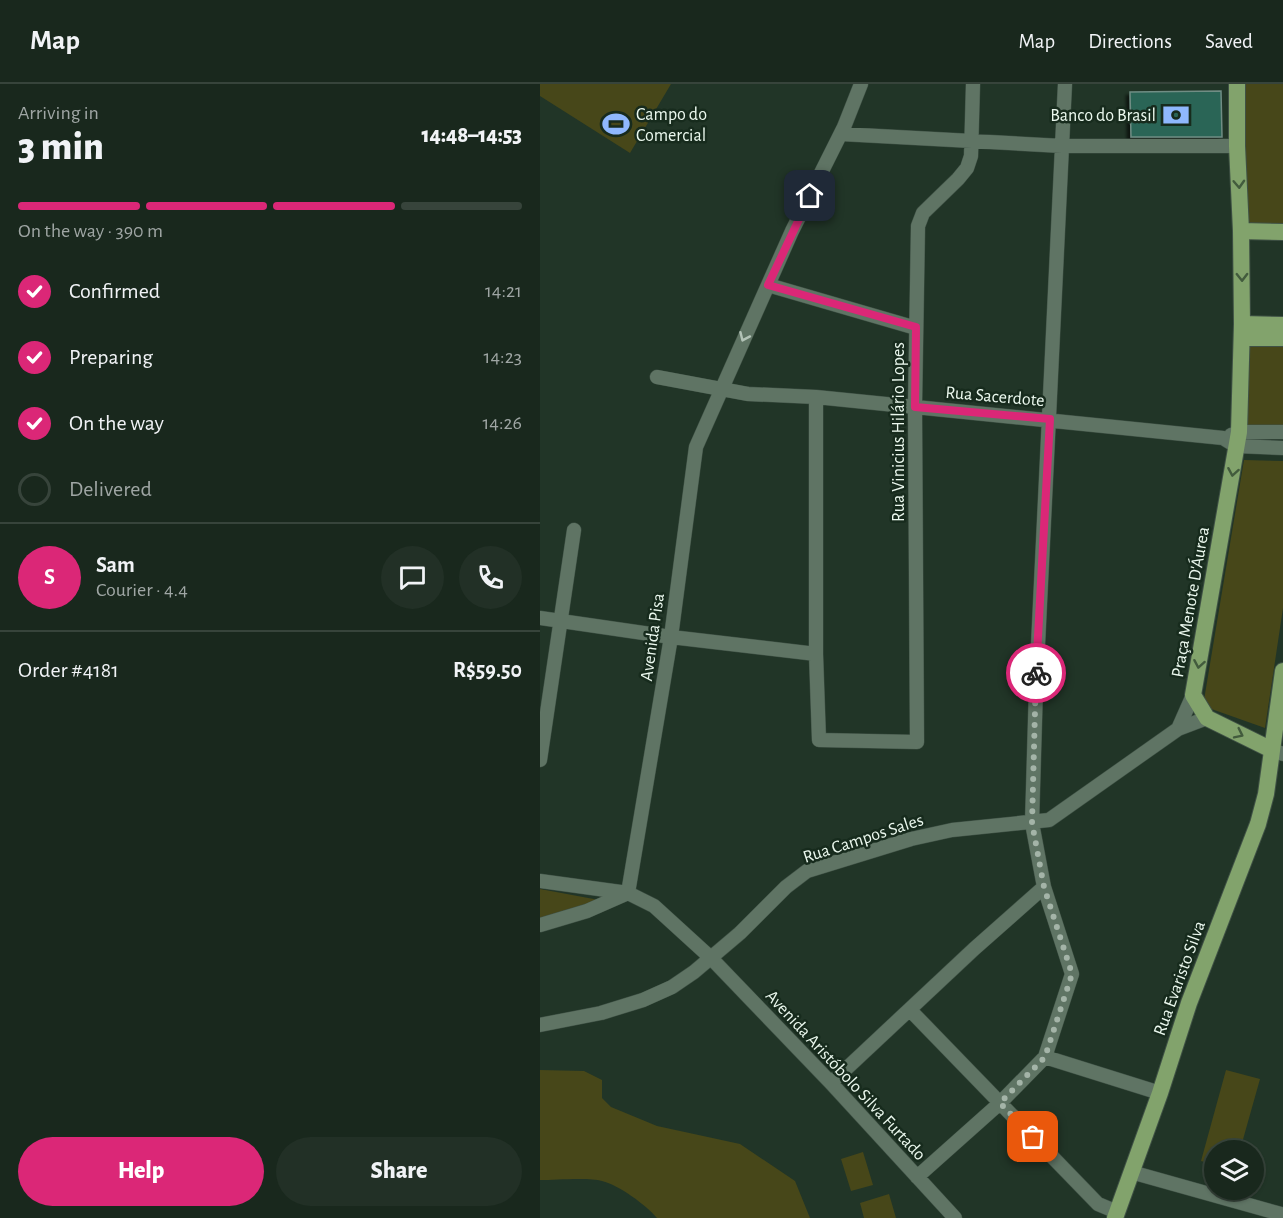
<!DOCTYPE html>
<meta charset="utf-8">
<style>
body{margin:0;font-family:"Alegreya Sans",sans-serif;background:#223026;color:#f1f3f6;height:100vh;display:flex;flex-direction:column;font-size:22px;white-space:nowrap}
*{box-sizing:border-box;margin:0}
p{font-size:20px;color:#9fa6a4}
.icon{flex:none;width:33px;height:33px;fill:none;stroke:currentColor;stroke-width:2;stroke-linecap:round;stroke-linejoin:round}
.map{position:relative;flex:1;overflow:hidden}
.side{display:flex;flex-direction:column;background:#19281d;width:540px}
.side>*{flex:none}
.fabs{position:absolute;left:664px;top:1056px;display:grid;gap:12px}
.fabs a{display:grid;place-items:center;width:60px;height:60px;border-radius:50%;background:#19281d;box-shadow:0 2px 4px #0004,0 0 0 2px #37443b;font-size:30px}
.pin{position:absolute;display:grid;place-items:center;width:51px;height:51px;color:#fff;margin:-26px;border-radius:12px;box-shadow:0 3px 9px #0006}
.courier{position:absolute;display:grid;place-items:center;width:60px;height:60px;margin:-30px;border:4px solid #db2777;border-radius:50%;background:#fff;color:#222;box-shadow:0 2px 8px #0007}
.head em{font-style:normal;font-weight:800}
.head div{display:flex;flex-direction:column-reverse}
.head{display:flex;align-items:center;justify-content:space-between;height:102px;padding:0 18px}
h1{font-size:39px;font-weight:800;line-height:45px}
.bar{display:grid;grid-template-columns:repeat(4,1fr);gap:9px 6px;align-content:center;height:72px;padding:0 18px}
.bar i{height:8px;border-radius:4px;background:#37443b}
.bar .selected{background:#db2777}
.bar p{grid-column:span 4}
.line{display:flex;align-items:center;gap:15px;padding:0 18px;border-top:2px solid #37443b}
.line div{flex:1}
.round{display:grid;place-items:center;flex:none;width:63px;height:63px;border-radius:32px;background:#223026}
ol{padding:0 18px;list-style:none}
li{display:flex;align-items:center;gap:18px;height:66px}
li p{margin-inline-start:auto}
li .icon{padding:6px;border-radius:50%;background:#db2777;color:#fff;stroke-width:4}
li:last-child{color:#9fa6a4}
li i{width:33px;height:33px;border:3px solid #37443b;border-radius:50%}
.cta{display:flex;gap:12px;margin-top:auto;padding:12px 18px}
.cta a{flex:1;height:69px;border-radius:36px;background:#db2777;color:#fff;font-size:24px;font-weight:800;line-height:69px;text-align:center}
.cta a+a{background:#223026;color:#f1f3f6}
header{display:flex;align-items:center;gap:36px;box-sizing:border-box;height:84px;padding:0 30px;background:#19281d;border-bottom:2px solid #37443b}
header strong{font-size:28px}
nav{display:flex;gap:33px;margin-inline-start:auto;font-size:21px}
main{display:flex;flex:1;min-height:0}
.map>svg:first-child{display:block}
.green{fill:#474719}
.building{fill:#2a6556;stroke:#6f8d84;stroke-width:1.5;filter:url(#shadow)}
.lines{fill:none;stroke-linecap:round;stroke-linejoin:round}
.minor-casing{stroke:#3f5145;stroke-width:15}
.major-casing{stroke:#3f5145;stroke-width:18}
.minor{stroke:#5f7464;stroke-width:14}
.major{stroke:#82a36c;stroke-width:16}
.oneway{stroke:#425b3d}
.oneway2{stroke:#b3c3b7}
.done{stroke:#a4b4a8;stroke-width:6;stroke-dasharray:0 10.8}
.route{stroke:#db2777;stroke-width:8}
.labels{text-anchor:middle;stroke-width:5;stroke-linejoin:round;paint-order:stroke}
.poi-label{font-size:18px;fill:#ebf8ee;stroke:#172b1d;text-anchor:start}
.street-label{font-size:18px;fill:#ebf8ee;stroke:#172b1d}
</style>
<header>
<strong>Map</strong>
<nav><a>Map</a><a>Directions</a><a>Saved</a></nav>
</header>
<main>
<section class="side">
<div class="head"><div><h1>3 min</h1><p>Arriving in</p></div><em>14:48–14:53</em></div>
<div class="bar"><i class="selected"></i><i class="selected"></i><i class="selected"></i><i></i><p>On the way · 390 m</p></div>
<ol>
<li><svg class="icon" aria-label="check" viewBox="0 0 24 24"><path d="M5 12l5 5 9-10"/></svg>Confirmed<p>14:21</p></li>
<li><svg class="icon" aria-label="check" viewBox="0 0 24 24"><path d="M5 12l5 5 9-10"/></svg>Preparing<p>14:23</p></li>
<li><svg class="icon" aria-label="check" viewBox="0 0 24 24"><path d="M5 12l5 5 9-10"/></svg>On the way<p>14:26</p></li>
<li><i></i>Delivered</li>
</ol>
<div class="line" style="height:108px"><b class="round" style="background:#db2777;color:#fff">S</b><div><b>Sam</b><p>Courier · 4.4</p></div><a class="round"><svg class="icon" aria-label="chat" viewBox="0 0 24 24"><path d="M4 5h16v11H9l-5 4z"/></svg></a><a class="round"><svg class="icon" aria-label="phone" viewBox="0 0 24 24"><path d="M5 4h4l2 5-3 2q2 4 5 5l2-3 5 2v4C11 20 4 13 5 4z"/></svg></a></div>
<div class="line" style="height:78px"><div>Order #4181</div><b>R$59.50</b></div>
<div class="cta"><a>Help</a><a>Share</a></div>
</section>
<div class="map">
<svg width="743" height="1134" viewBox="0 0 743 1134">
<defs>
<filter id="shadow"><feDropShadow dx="-3.5" dy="3.5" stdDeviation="1.5" flood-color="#0009"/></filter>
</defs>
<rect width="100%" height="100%" fill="#213527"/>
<!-- green -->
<path class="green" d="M0 0H131L90 69 0 12Z
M703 0H743V140L710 139 706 134Z
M709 257H743V344H707Z
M704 376 743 377V524L725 644 663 622Z
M0 805 59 816 0 835Z
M0 986 44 987 62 996V1014L71 1023 117 1042 200 1060 255 1097 270 1134H117C106 1121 79 1101 62 1097 50 1093 15 1096 0 1096Z
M686 986 720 995 700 1066H675V1081L661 1077Z
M323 1068 333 1101 311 1107 301 1075Z
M349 1110 356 1134H324L320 1119Z"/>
<!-- building -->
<path class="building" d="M681 7 682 53H591L590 8Z"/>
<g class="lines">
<defs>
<path id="minor" d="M301 50 522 62H697
M228 201 376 244
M117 293 208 310 276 313 683 354 696 362 743 364
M276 313V570L279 656 377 658 375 323 378 142 383 129 418 95 427 84 431 72 433 0
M691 351 699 348H743
M0 534 131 553 276 570
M638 645 653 611
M732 666 743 670
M0 676 34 446
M0 797 88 809 114 822 171 874 291 999 415 1134
M88 809 131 553 156 363 252 147 304 43 321 0
M0 841 47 827 88 809
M370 926 558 1120 577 1128
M0 941 61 929 103 916 132 903 154 888 200 849 246 803 267 787 371 755 412 746 509 736 638 645 667 634
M505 973 620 1009
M291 999 434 865 504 803
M591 1088 741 1130
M377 1093 460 1019 505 973 532 890 504 803 492 739 496 603 525 0"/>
<path id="major" d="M697 0V62L701 147 702 240 699 348 653 611 667 634 732 666
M701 147 743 148
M702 240 743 241
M702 254H743
M575 1134 620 1009 649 919 718 740 726 710 743 587"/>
</defs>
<!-- minor casing -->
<use href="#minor" class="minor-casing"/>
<!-- major casing -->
<use href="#major" class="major-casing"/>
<!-- minor -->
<use href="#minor" class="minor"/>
<!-- major -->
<use href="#major" class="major"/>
</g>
<!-- one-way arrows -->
<defs><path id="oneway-chevron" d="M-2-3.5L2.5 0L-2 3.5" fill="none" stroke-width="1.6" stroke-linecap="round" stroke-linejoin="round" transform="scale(1.5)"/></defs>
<g class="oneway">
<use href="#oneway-chevron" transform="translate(699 100) rotate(87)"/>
<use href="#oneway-chevron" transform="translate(702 193) rotate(89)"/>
<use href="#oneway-chevron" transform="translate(693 388) rotate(100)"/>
<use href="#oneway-chevron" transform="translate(659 580) rotate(100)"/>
<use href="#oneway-chevron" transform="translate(699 650) rotate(26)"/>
</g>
<use class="oneway2" href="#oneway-chevron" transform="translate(204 253) rotate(114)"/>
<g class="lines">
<!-- done -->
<path class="done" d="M493 1053 460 1019 505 973 532 890 504 803 492 739 496 589"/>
<!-- route -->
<path class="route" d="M270 112 228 201 376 243 375 323 510 335 496 589"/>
</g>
<!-- icons -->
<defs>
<symbol id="bank-bare" viewBox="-9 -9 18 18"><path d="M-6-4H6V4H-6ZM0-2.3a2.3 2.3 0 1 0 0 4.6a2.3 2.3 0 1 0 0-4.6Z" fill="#8fb8fd" stroke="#172b1d" stroke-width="2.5" paint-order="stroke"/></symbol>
<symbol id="stadium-bare" viewBox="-9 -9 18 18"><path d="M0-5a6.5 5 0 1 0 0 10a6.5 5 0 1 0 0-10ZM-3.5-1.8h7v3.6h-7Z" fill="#8fb8fd" stroke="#172b1d" stroke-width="2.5" paint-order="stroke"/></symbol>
</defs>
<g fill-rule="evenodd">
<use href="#bank-bare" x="617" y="12" width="38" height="38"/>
<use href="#stadium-bare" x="57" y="21" width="38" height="38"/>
</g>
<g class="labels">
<!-- poi labels -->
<g class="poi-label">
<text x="96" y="36">Campo do<tspan x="96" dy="21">Comercial</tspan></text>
<text x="616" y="37" text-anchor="end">Banco do Brasil</text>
</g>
<!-- street labels -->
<g class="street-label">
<text transform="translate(455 312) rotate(5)" y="6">Rua Sacerdote</text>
<text transform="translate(358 348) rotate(-90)" y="6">Rua Vinicius Hilário Lopes</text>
<text transform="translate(650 518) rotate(-80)" y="6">Praça Menote D'Áurea</text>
<text transform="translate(112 553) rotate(-82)" y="6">Avenida Pisa</text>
<text transform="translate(323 754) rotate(-18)" y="6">Rua Campos Sales</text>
<text transform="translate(639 894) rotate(-70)" y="6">Rua Evaristo Silva</text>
<text transform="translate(306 991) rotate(47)" y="6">Avenida Aristóbolo Silva Furtado</text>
</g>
</g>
</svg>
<div class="fabs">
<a><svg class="icon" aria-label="layers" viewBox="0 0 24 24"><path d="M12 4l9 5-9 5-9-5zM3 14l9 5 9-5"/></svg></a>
</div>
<div class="pin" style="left:493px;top:1053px;background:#ea580c"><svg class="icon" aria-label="bag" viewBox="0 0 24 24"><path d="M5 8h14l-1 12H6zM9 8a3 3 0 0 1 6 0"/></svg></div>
<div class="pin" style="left:270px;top:112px;background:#1f2937"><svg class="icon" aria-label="home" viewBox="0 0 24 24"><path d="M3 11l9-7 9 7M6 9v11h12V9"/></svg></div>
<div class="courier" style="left:496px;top:589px"><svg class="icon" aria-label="bike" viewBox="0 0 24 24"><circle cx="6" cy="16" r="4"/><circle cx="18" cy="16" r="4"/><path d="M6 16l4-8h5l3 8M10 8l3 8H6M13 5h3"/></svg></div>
</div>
</main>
